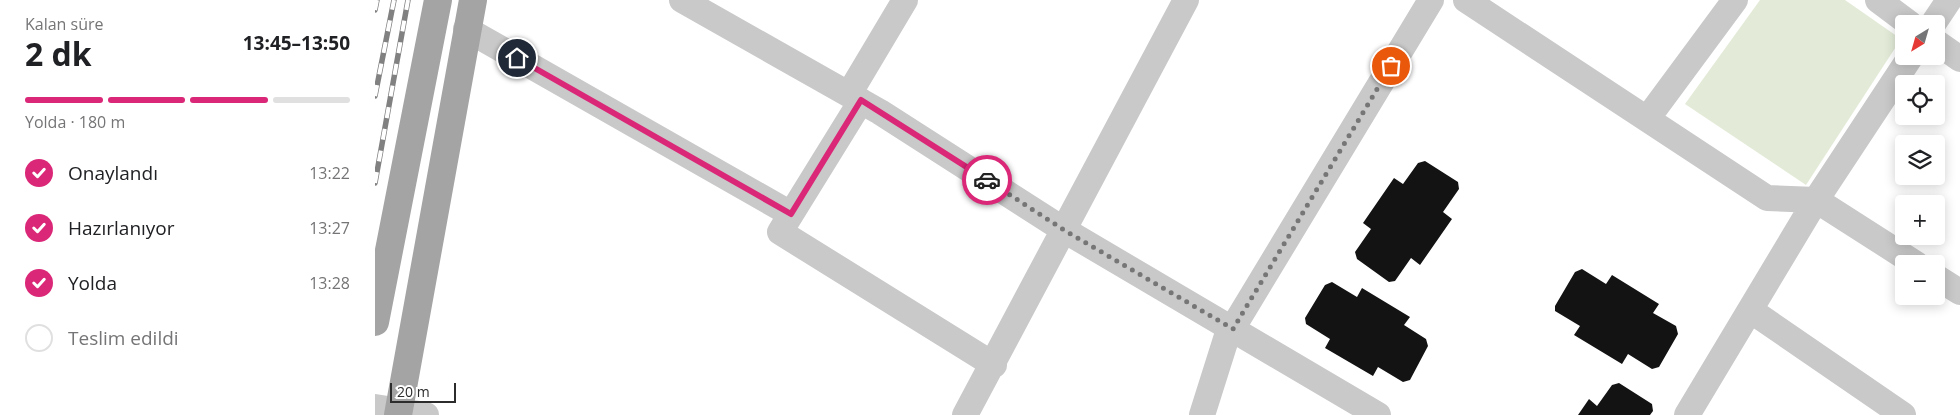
<!DOCTYPE html>
<html lang="tr">
<meta charset="utf-8">
<style>
body{margin:0;font-family:"Open Sans",sans-serif;background:#f6f6f6;color:#202124;height:100vh;display:flex;flex-direction:column;font-size:19px;white-space:nowrap}
*{box-sizing:border-box;margin:0}
p{font-size:16px;color:#757577}
.icon{flex:none;width:28px;height:28px;fill:none;stroke:currentColor;stroke-width:2;stroke-linecap:round;stroke-linejoin:round}
.map{position:relative;flex:1;overflow:hidden}
.details{display:flex;flex-direction:column;background:#fff;width:375px}
.details>*{flex:none}
.needle{width:32px;rotate:217deg}
.fabs{position:absolute;left:1520px;top:15px;display:grid;gap:10px}
.fabs a{display:grid;place-items:center;width:50px;height:50px;border-radius:5px;background:#fff;box-shadow:0 2px 12px #0003;font-size:25px}
.scale{position:absolute;left:15px;bottom:12px;width:66px;box-sizing:border-box;padding-left:5px;border:2px solid #2c2c2c;border-top:0;font-size:14px;line-height:18px;white-space:nowrap;color:#2c2c2c;-webkit-text-stroke:4px #fff;paint-order:stroke}
.pin{position:absolute;display:grid;place-items:center;width:42px;height:42px;color:#fff;margin:-21px;border:2px solid #fff;border-radius:50%;box-shadow:0 1px 5px #0007}
.courier{position:absolute;display:grid;place-items:center;width:50px;height:50px;margin:-25px;border:4px solid #db2777;border-radius:50%;background:#fff;color:#222;box-shadow:0 1px 6px #0007}
.summary em{font-style:normal;font-weight:700}
.summary div{display:flex;flex-direction:column-reverse}
.summary{display:flex;align-items:center;justify-content:space-between;height:85px;padding:0 25px}
h1{font-size:32px;font-weight:700;line-height:38px}
.bar{display:grid;grid-template-columns:repeat(4,1fr);gap:8px 5px;align-content:center;height:60px;padding:0 25px}
.bar i{height:6px;border-radius:4px;background:#e0e0e0}
.bar .selected{background:#db2777}
.bar p{grid-column:span 4}
ol{padding:0 25px;list-style:none}
li{display:flex;align-items:center;gap:15px;height:55px}
li p{margin-inline-start:auto}
li .icon{padding:5px;border-radius:50%;background:#db2777;color:#fff;stroke-width:4}
li:last-child{color:#757577}
li i{width:28px;height:28px;border:2px solid #e0e0e0;border-radius:50%}
main{display:flex;flex:1;min-height:0}
.map>svg:first-child{display:block}
.green{fill:#e3ebd8}
.building{fill:#131313}
.lines{fill:none;stroke-linecap:round;stroke-linejoin:round}
.minor{stroke:#c9c9c9;stroke-width:26}
.major{stroke:#a4a4a4;stroke-width:28}
.rail-casing{stroke:#818181;stroke-width:5.5}
.rail{stroke:#fff;stroke-width:4;stroke-dasharray:11;stroke-linecap:butt}
.done{stroke:#767676;stroke-width:5;stroke-dasharray:0 9}
.route{stroke:#db2777;stroke-width:6}
</style>
<main>
<section class="details">
<div class="summary"><div><h1>2 dk</h1><p>Kalan süre</p></div><em>13:45–13:50</em></div>
<div class="bar"><i class="selected"></i><i class="selected"></i><i class="selected"></i><i></i><p>Yolda · 180 m</p></div>
<ol>
<li><svg class="icon" aria-label="check" viewBox="0 0 24 24"><path d="M5 12l5 5 9-10"/></svg>Onaylandı<p>13:22</p></li>
<li><svg class="icon" aria-label="check" viewBox="0 0 24 24"><path d="M5 12l5 5 9-10"/></svg>Hazırlanıyor<p>13:27</p></li>
<li><svg class="icon" aria-label="check" viewBox="0 0 24 24"><path d="M5 12l5 5 9-10"/></svg>Yolda<p>13:28</p></li>
<li><i></i>Teslim edildi</li>
</ol>
</section>
<div class="map">
<svg width="1585" height="415" viewBox="0 0 1585 415">
<rect width="100%" height="100%" fill="#fff"/>
<!-- green -->
<path class="green" d="M1385 0H1470L1526 39 1431 185 1310 104Z"/>
<!-- building -->
<path class="building" d="M1050 161 1083 182 1084 189 1068 212 1077 219 1045 265 1036 258 1020 281 1014 282 982 259 980 252 996 229 988 223 1019 178 1028 184 1043 163Z
M1207 269 1231 284 1237 275 1284 304 1278 313 1301 326 1303 334 1284 367 1277 369 1253 354 1247 364 1199 335 1205 326 1180 311V306L1200 272Z
M957 282 982 297 987 288 1035 317 1029 325 1051 339 1053 346 1035 380 1028 382 1003 367 998 376 950 348 955 339 931 324 930 318 950 285Z
M1244 383 1277 404 1278 411 1275 415H1203L1214 399 1222 406 1237 385Z"/>
<g class="lines">
<!-- minor -->
<path class="minor" d="M307 0 505 112 689 230 1003 415
M1091 0 1392 198 1441 200 1541 264
M1503 0 1535 24
M1558 24 1574 0
M91 29 416 214
M1561 42 1585 59
M474 94 530 0
M486 101 405 232 619 365
M1272 119 1360 0
M1561 277 1585 292
M1375 310 1528 415
M0 407 51 415
M590 415 811 0
M827 415 851 339 1056 0
M1312 415 1441 200 1536 56"/>
<!-- major -->
<path class="major" d="M0 322 63 0
M23 415 98 0"/>
<defs>
<path id="rail" d="M0 10 2 0
M0 96 19 0
M0 183 33 0"/>
</defs>
<!-- rail casing -->
<use href="#rail" class="rail-casing"/>
<!-- rail -->
<use href="#rail" class="rail"/>
</g>
<g class="lines">
<!-- done -->
<path class="done" d="M612 180 689 230 858 329 1016 66"/>
<!-- route -->
<path class="route" d="M142 58 416 214 486 100 612 180"/>
</g>
</svg>
<div class="fabs">
<a><svg class="needle" viewBox="-14 -14 28 28"><path d="M0-13l5 13h-10z" fill="#e53935"/><path d="M0 13l5-13h-10z" fill="#757577"/></svg></a>
<a><svg class="icon" aria-label="locate" viewBox="0 0 24 24"><circle cx="12" cy="12" r="6"/><path d="M12 2v4M12 18v4M2 12h4M18 12h4"/></svg></a>
<a><svg class="icon" aria-label="layers" viewBox="0 0 24 24"><path d="M12 4l9 5-9 5-9-5zM3 14l9 5 9-5"/></svg></a>
<a>+</a>
<a>−</a>
</div>
<div class="scale">20 m</div>
<div class="pin" style="left:1016px;top:66px;background:#ea580c"><svg class="icon" aria-label="bag" viewBox="0 0 24 24"><path d="M5 8h14l-1 12H6zM9 8a3 3 0 0 1 6 0"/></svg></div>
<div class="pin" style="left:142px;top:58px;background:#1f2937"><svg class="icon" aria-label="home" viewBox="0 0 24 24"><path d="M3 11l9-7 9 7M6 9v11h12V9"/></svg></div>
<div class="courier" style="left:612px;top:180px"><svg class="icon" aria-label="car" viewBox="0 0 24 24"><path d="M5 17H2v-5l4-1 3-4h7l3 4 3 1v5h-3M9 17h6M6 11h13"/><circle cx="7" cy="17" r="2"/><circle cx="17" cy="17" r="2"/></svg></div>
</div>
</main>
